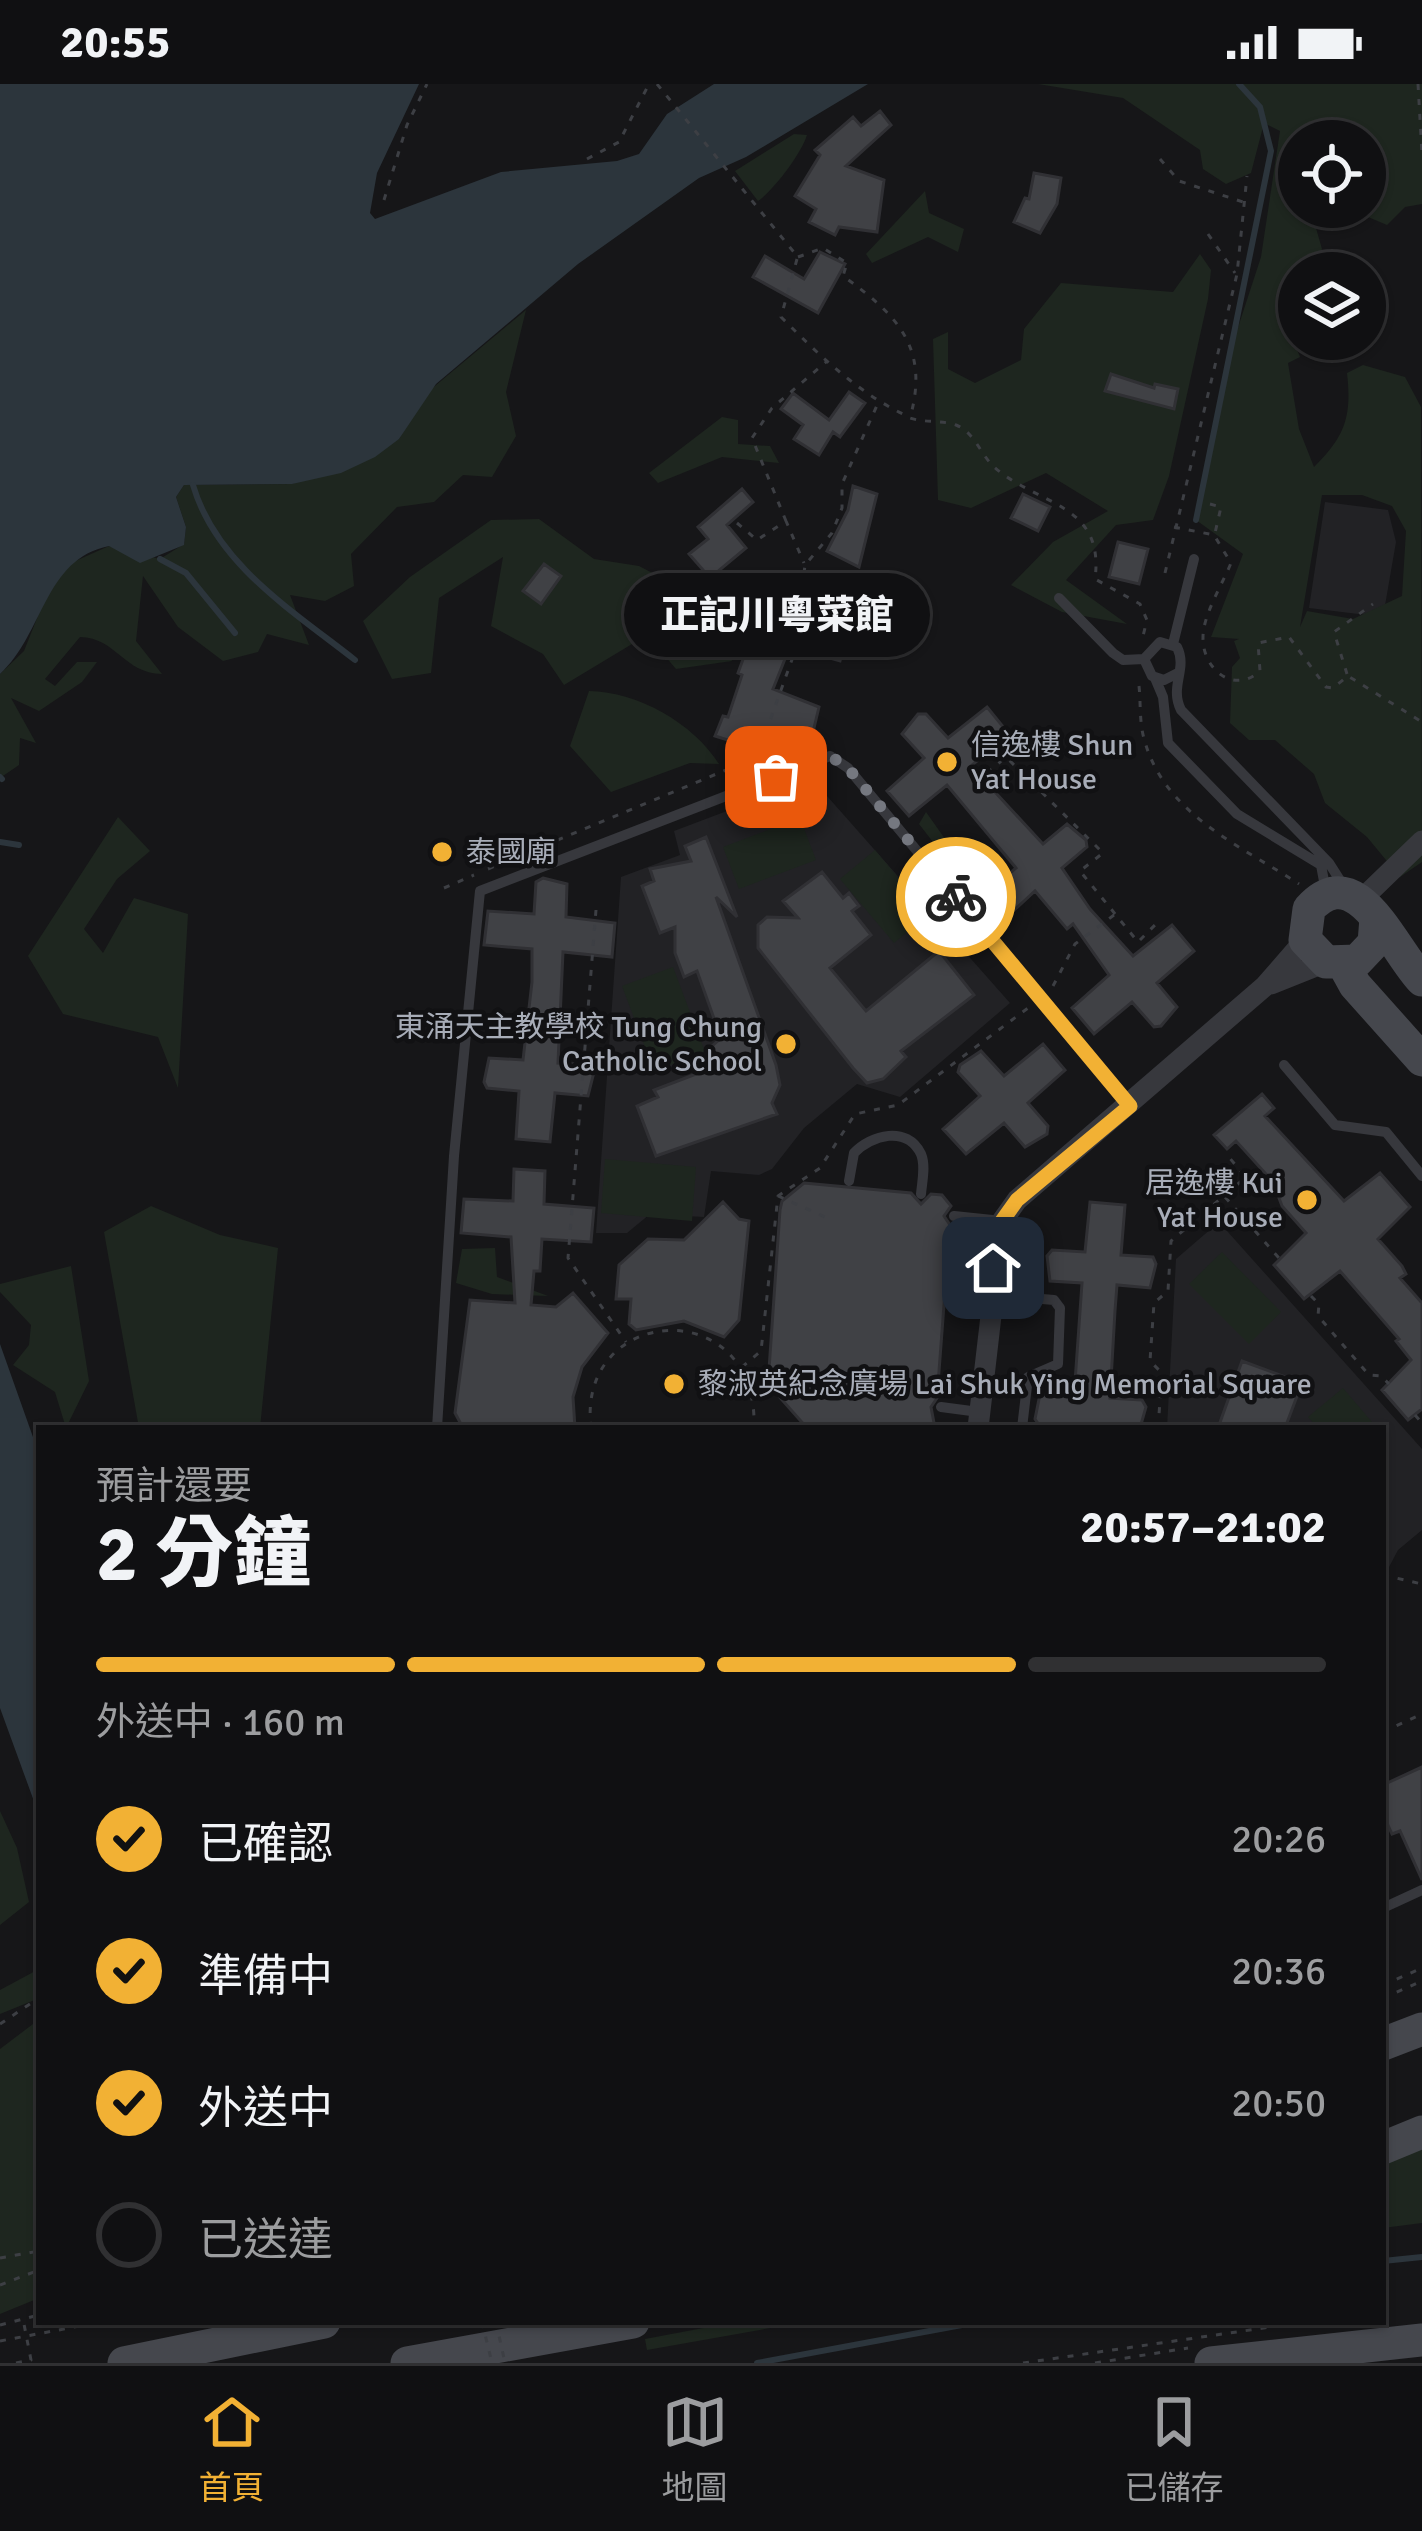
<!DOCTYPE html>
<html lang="zh-TW">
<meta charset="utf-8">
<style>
body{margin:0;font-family:Signika,"Noto Sans TC",sans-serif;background:#19191b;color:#f1f3f6;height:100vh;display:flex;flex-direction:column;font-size:45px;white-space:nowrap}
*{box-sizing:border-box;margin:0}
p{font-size:39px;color:#9c9d9f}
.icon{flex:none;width:66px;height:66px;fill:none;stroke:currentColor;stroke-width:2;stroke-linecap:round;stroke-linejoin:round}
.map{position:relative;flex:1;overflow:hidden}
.panel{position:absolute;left:36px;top:1341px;width:1350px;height:900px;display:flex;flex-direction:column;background:#101012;border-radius:0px;box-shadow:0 3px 9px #0004,0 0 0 3px #303032}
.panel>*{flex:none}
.tools{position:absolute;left:1278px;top:36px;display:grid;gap:24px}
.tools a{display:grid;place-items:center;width:108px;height:108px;border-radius:50%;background:#101012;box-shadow:0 3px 9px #0004,0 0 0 3px #303032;font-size:60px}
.pin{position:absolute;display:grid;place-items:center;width:102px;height:102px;color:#fff;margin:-51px;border-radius:24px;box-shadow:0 6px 18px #0006}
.courier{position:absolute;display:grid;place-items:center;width:120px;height:120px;margin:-60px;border:9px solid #f2b134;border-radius:50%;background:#fff;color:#222;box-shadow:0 3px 15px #0007}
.bubble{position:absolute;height:84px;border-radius:42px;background:#101012;box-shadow:0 3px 9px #0004,0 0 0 3px #303032;font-size:39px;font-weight:800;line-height:84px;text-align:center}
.summary em{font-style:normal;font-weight:800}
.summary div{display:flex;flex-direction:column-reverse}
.summary{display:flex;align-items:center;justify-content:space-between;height:204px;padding:0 60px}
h1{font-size:78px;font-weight:800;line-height:90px}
.bar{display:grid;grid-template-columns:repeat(4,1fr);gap:18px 12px;align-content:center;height:144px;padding:0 60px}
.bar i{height:15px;border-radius:9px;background:#303032}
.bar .on{background:#f2b134}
.bar p{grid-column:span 4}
ol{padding:0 60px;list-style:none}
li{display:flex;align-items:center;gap:36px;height:132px}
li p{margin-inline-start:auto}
li .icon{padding:12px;border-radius:50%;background:#f2b134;color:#111;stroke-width:4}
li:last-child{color:#9c9d9f}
li i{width:66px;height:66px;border:6px solid #303032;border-radius:50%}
.status{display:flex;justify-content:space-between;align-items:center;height:84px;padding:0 60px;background:#101012;direction:ltr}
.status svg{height:33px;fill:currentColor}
.tabs{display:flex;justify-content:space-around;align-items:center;height:168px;border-top:3px solid #303032;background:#101012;font-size:33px;color:#9c9d9f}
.tabs a{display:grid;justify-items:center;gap:6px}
.tabs .on{color:#f2b134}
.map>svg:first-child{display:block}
.built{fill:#222225}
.green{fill:#1e261f;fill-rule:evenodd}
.water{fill:#2c353c}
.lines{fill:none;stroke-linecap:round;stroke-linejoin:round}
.stream{stroke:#2c353c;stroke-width:6}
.building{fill:#404145;stroke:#303034;stroke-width:3}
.path{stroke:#3d3f44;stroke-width:3;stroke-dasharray:6 9;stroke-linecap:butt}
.lane{stroke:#37383d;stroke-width:10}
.street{stroke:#37383d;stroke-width:21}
.secondary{stroke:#45474d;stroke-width:33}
.path-bridge{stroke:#3d3f44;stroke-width:3;stroke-dasharray:6 9;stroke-linecap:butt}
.done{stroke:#757880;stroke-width:12;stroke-dasharray:0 21.6}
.route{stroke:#f2b134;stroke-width:15}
.poi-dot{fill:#f2b134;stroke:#111113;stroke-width:4.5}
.labels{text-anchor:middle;stroke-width:9;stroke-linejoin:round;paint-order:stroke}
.poi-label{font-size:30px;fill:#a8adb8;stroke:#111113;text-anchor:start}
</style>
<div class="status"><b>20:55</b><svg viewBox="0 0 49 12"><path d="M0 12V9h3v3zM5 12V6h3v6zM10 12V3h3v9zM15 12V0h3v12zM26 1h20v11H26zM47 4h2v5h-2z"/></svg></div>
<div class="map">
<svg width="1422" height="2279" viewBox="0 0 1422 2279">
<rect width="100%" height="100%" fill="#161618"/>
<!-- built -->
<path class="built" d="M1325 418 1388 426 1396 458 1383 533 1309 524Z
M812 695 1010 919 900 1013 857 1000 804 1044 772 1085 759 1091 711 1087 704 1133 650 1130 627 1149H596L621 793 680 771 674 747Z
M1219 1138 1422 1365V1446L1398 1466 1388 1485 1383 1484V1344H1167L1176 1175Z"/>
<!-- green -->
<path class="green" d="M1038 0H1422V120L1405 123 1387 141 1361 130 1365 57H1299V123H1310L1322 165 1308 189H1299L1290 248 1300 273 1288 279 1299 345 1314 383C1345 352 1352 333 1347 289L1363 281 1405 293 1421 323 1422 778 1400 793 1367 753 1325 719 1314 690 1275 656H1249L1230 639 1232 583 1240 574 1234 557 1239 555 1211 553 1243 470 1196 436 1229 271 1261 173 1280 47 1264 39 1251 89 1226 100 1203 85 1200 66 1123 14ZM1322 411H1362L1392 422 1406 447 1402 512 1353 535 1307 527 1300 543Z
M794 50 807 51C801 70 774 106 758 117L735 87Z
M925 107 929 129 964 145 958 168 928 153 872 179 866 170Z
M1200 170 1211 186 1208 215 1169 392 1153 436 1116 441 1066 496 1127 540 1062 528 1011 501 1053 458 1108 427 1046 389 971 424 938 416 933 255 948 248V285L975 299 1021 276 1024 245 1061 199 1173 208Z
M526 226 506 308 516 352 492 393 463 391 434 418 397 423 351 470 354 502 325 517 290 511 309 561 267 550 258 568 223 577 178 543 143 492 136 557 162 590C123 589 117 554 80 553L45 595 55 602 77 578H97L82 598 39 627 11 614 36 659 20 654 19 681 0 694V590L24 567 47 509 71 479 109 462 160 475 184 460 186 443 176 413 184 401 292 400 399 355 423 312Z
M722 333 738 336V360L770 362 779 379 722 373 658 399 649 389Z
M539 435 594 475 639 482 720 524 732 577 676 585 647 551 564 601 543 570 491 542 503 473 439 514 431 589 392 595 363 537 410 493 491 436Z
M589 607C638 608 693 639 719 680L690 679 611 708 570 662Z
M926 728 1009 845 973 852 946 823 943 771 919 740Z
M118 733 150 767 117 795 84 845 103 869 134 814 188 830 178 1004 158 953 63 930 28 872Z
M800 734 816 776 739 805 723 763Z
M875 766 929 830 894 859 840 795Z
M673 883 705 968 654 987 622 902Z
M605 1075 696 1083 692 1137 601 1129Z
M151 1122 220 1151 278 1164 260 1344H139L104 1148Z
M495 1164 497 1193 548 1212 492 1210 456 1199 462 1165Z
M1222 1168 1281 1228 1249 1260 1189 1200Z
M71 1182 89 1297 66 1344 55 1308 13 1281 29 1261 31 1241 0 1208V1200Z
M1343 1304 1377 1344H1318L1308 1333Z
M0 1727 17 1764 29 1818 0 1841Z
M39 1885V2214L0 2230V1965L33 1940 37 1915 0 1930V1906Z
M1422 2065V2139L1383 2144V2080Z
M735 2238H804L647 2266 645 2255Z"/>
<!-- water -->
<path class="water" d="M0 0H419L377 89 370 129 375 135 501 88 617 77 639 70 667 30 714 0H868L746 73 699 94 578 180 436 300 399 355 375 373 341 389 292 400 184 401 176 413 186 443 184 461 140 479 109 462C44 475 44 550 0 590Z
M0 1260 39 1370V1731L0 1624Z"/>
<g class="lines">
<!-- stream -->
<path class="stream" d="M193 401C216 480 293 527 355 576
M1196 436 1271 67 1260 23 1239 0
M160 475 186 489 235 549
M0 693 2 695
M0 758 19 761
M1383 2177 1422 2173
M757 2279 978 2238"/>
</g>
<!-- building -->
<path class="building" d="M880 27 891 41 846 82 884 96 877 148 839 143 835 151 809 138 816 125 795 112 820 71 815 66 853 33 861 42Z
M1034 89 1061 94 1057 120 1040 149 1014 138 1025 114 1029 115Z
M820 168 845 180 818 229 753 193 765 172 804 195Z
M1111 290 1154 304 1155 300 1178 305 1174 325 1105 307Z
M849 308 865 319 840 353 833 348 819 371 794 355 803 341 781 325 793 309 829 336Z
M853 402 877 410 859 483 827 467 848 426Z
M742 405 753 418 727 441 746 464 710 494 689 470 708 455 698 443Z
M1023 410 1050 423 1038 447 1011 434Z
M1118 458 1148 465 1139 500 1109 493Z
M544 480 561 492 541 520 523 507Z
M761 489 847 501 843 546 848 547 840 577 819 571 829 534 789 530 786 536 785 575 773 605 819 623 809 665 760 646 753 664 715 652 723 632 728 633 742 591 738 589 746 567 749 516H760Z
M987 623 1009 650 971 682 1043 760 1067 740 1086 756 1087 763 1062 784 1090 825 1133 872 1172 841 1194 867 1157 899 1177 923 1161 942 1154 943 1132 918 1094 950 1072 924 1109 891 1073 840 1067 845 1035 807 1011 829 1003 826 990 806 1016 784 947 701 909 732 887 707 924 674 902 650 918 630H926L948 654Z
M706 753 737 833 716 813 776 981 780 1001 772 1019 777 1030 656 1072 637 1022 658 1013 654 1006 717 982 711 963 721 954 697 887 684 893 675 869V843L660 849 642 802 654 797 650 785 691 777 685 762Z
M822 788 843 814 849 809 859 822 852 827 871 851 830 884 866 927 939 867 974 911 901 967 906 973 883 995 867 999 853 984 758 864V841L767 833 798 834 783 817Z
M543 794 567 800 566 833 615 839 612 873 563 868 558 979 590 981 594 988 588 1012 555 1009 550 1058 516 1055 519 1007 487 1004 484 998 489 974 523 976 532 898V865L484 861 488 827 534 830 536 798Z
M1043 960 1065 986 1028 1019 1048 1042 1047 1050 1025 1063 1004 1039 966 1070 943 1045 980 1012 958 988 960 981 981 967 1004 992Z
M1262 1010 1274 1024 1265 1032 1344 1117 1380 1089 1410 1123 1378 1155 1402 1182 1406 1190 1400 1194 1422 1219V1325L1408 1336 1382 1306 1411 1276 1396 1257 1399 1255 1340 1187 1304 1215 1274 1181 1306 1149 1282 1122 1279 1114 1284 1110 1236 1057 1227 1065 1214 1051Z
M514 1085 545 1087 544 1120 594 1124 591 1158 542 1155 540 1187H534L531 1221 556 1223 573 1209 608 1249 582 1283 573 1313 575 1344H463L455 1329 470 1216 515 1219 511 1153 461 1149 464 1115 513 1117Z
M804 1099 911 1109 921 1120 931 1110 942 1111 951 1122 944 1132 950 1141 937 1314 931 1323 935 1344H807L768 1300 780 1126 782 1117Z
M723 1118 739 1135 749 1137 739 1236 724 1253 684 1237 636 1246 629 1240 631 1215H616L619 1181 648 1155 684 1156Z
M1090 1118 1125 1121 1121 1171 1153 1173 1156 1180 1150 1204 1117 1201 1115 1227 1110 1314 1142 1316 1146 1323 1140 1344 1039 1341 1035 1335 1040 1310 1074 1312 1082 1199 1050 1197 1047 1172 1052 1166 1085 1168Z
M1242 1277 1283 1292 1280 1299 1290 1294 1302 1299 1285 1344H1218Z
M1422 1683V1796L1400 1747 1392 1750 1383 1730V1701Z"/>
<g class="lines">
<!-- path -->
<path class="path" d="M657 0 797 172
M1418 0 1422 70
M587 75 619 58 649 0
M1160 75 1179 97 1243 118
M384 116 407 41 427 0
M1208 150 1235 189
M798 173 823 164 847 179 843 192C897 231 930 263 910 334 925 339 942 336 956 341 974 348 980 369 993 382 1037 422 1105 418 1095 495L1140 520 1147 536 1143 552
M797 175 781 233C820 272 858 309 907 332
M1210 420 1221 423 1215 449
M786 437 752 354 772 324 826 278
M737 439 757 456 786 437 804 479
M1174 443 1214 451 1231 479C1223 499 1203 531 1203 553 1202 585 1234 611 1260 587L1258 559 1289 553 1326 603 1333 604 1348 592 1422 638
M1165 489 1237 190 1247 92
M1347 590 1334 548 1373 520
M1139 602C1141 621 1139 640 1145 658 1166 731 1241 762 1299 800
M764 657 786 669
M987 689 1006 673 1103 769 1080 787 1138 858 1155 841
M488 785 750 676 763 656 794 570 805 481 832 449 842 424V400L878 319
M444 804 474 791
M596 826 568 1174 626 1258
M1053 902 1075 860 1114 831
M778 1112 825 1133
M1225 1113 1279 1174
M1311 1212 1319 1220 1318 1232 1369 1291 1381 1292 1389 1300
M742 1283 761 1267 778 1112 820 1084 855 1030 898 1021 1028 924
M754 1301 780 1290
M1415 1331 1422 1339
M591 1344C576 1220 759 1208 754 1344
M1158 1344 1162 1289 1150 1277 1154 1219 1168 1207 1171 1157 1246 1093 1227 1071
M1383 1491 1422 1500
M1383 1648 1422 1630
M1383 1901 1422 1884
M1383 1914 1422 1897
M0 1940 39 1914
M0 2174 39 2167
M0 2201 39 2186
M0 2241 39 2231
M0 2257 101 2238
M16 2279 31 2276 23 2235
M1023 2279 1305 2238
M1095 2279 1188 2264"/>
<!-- lane -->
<path class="lane" d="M1059 514 1113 569 1123 576 1144 575
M1173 560 1194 475
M1178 589 1164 596 1152 592 1144 575 1160 558 1177 563C1188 585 1169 602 1181 626L1329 779 1343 801
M1155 594 1163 613 1168 659 1237 730 1321 781 1326 808
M1284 981 1335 1041 1386 1048 1422 1092
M849 1097 854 1069C871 1051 907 1041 921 1070 926 1082 922 1098 921 1110
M954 1132 1002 1137
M956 1153 996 1157
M994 1211 1054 1216 1060 1224 1058 1280 1028 1293 1022 1344
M941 1323 979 1328
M437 1344 454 1072 480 807 830 672 848 684 1127 1019
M1383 1824 1422 1806"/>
<!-- street -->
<path class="street" d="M1362 815 1422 757
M1271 900 1326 878
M978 1344 1002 1137 1017 1116 1265 902 1305 856"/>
<!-- secondary -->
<path class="secondary" d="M1376 834 1374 859 1357 877 1326 878 1305 856 1309 825C1357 771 1393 866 1422 896
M1344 881 1355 901 1422 976
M1383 1960 1422 1945
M1383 2064 1422 2048
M124 2279 324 2238
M407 2279 633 2238
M1211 2279 1422 2256"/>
<!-- path-bridge -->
<path class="path-bridge" d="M482 2238 492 2279
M496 2238 505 2279"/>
</g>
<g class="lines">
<!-- done -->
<path class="done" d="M776 693 830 672 848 684 956 813"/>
<!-- route -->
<path class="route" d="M956 813 1130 1022 1017 1116 1002 1137 993 1184"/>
</g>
<!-- markers -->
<g class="poi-dot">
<circle cx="947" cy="678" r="12"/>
<circle cx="442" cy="768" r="12"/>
<circle cx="786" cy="960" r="12"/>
<circle cx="1307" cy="1116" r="12"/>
<circle cx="674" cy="1300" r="12"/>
</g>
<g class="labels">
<!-- poi labels -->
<g class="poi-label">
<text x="971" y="671">信逸樓 Shun<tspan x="971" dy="34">Yat House</tspan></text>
<text x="466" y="778">泰國廟</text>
<text x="762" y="953" text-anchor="end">東涌天主教學校 Tung Chung<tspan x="762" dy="34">Catholic School</tspan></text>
<text x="1283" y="1109" text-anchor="end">居逸樓 Kui<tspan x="1283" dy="34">Yat House</tspan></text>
<text x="698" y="1310">黎淑英紀念廣場 Lai Shuk Ying Memorial Square</text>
</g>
</g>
</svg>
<div class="tools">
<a><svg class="icon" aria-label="locate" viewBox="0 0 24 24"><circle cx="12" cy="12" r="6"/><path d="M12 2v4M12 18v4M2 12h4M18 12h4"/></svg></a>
<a><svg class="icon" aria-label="layers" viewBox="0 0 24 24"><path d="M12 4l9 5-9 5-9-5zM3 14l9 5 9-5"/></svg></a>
</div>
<div class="pin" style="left:776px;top:693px;background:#ea580c"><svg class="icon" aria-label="bag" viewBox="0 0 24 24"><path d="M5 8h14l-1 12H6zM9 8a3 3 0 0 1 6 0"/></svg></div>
<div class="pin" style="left:993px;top:1184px;background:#1f2937"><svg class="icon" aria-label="home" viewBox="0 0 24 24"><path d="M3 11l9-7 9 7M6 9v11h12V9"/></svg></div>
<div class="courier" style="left:956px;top:813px"><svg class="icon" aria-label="bike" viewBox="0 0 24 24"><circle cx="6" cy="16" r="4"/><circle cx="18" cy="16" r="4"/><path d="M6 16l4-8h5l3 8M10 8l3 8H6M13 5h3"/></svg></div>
<div class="bubble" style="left:624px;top:489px;width:306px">正記川粵菜館</div>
<section class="panel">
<div class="summary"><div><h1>2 分鐘</h1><p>預計還要</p></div><em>20:57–21:02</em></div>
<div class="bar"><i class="on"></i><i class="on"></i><i class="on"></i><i></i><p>外送中 · 160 m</p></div>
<ol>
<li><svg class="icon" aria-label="check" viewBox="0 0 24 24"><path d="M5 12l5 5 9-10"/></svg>已確認<p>20:26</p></li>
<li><svg class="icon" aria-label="check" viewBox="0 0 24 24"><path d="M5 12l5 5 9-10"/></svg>準備中<p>20:36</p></li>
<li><svg class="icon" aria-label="check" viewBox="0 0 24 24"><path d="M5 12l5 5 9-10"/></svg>外送中<p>20:50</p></li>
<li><i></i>已送達</li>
</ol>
</section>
</div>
<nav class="tabs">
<a class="on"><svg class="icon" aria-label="home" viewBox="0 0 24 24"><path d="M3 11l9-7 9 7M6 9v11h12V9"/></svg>首頁</a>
<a><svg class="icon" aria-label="map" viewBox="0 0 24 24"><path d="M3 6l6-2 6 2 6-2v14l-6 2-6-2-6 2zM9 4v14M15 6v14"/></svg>地圖</a>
<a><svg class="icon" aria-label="saved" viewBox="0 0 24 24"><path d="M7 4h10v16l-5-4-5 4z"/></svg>已儲存</a>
</nav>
